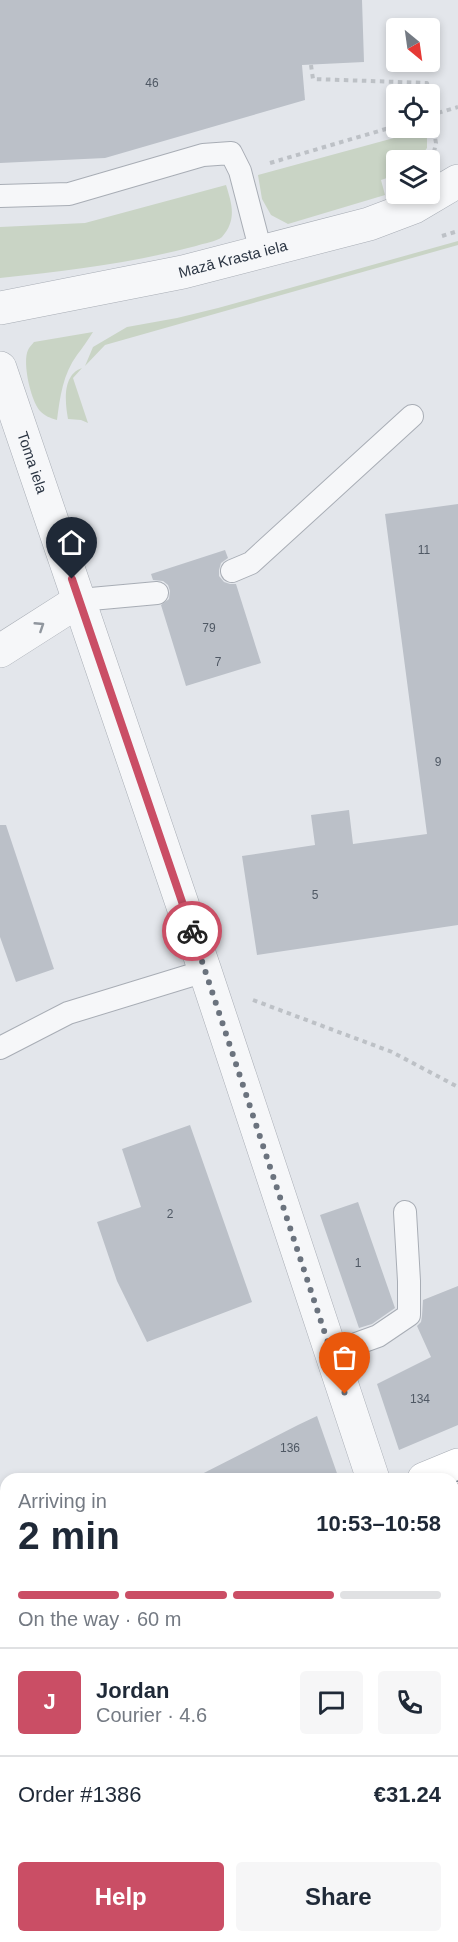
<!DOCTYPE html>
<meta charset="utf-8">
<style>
body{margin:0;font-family:Arial,sans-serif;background:#f6f6f7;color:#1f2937;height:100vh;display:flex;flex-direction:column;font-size:22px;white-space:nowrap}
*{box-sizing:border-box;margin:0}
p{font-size:20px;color:#747a83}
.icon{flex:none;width:33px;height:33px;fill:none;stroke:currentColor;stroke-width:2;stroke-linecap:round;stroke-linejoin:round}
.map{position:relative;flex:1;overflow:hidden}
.side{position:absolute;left:0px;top:1473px;width:459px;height:470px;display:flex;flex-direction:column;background:#fff;border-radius:18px 18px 0 0;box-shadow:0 3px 9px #0003}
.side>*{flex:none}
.needle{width:39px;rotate:151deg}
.controls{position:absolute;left:386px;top:18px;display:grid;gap:12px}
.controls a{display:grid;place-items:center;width:54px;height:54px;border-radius:6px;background:#fff;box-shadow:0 3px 9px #0003;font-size:30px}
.pin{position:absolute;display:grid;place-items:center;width:51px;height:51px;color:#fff;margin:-62px -26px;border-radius:50% 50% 50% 0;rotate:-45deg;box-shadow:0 0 6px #0007}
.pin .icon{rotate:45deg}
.courier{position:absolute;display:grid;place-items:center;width:60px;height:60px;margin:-30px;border:4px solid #ca4e65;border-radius:50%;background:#fff;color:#222;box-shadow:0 2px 8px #0007}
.headline em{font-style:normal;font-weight:700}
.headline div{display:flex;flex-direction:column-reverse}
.headline{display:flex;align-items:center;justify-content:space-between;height:102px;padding:0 18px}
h1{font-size:39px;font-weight:700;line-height:45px}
.bar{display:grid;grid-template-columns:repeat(4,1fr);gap:9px 6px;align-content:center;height:72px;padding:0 18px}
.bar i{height:8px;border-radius:4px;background:#e0e1e3}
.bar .on{background:#ca4e65}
.bar p{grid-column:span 4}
.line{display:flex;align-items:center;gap:15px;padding:0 18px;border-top:2px solid #e0e1e3}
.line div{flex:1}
.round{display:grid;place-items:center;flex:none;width:63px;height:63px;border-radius:6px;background:#f6f6f7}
.cta{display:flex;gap:12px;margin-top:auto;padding:12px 18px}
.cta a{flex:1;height:69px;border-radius:6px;background:#ca4e65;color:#fff;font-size:24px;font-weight:700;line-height:69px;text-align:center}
.cta a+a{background:#f6f6f7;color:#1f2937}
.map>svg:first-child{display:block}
.green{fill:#c9d4c5}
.building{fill:#bbc0c8}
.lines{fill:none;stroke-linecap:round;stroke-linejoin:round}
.lane-casing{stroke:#a8adb5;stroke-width:24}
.street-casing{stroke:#a8adb5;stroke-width:34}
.secondary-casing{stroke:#a8adb5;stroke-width:34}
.path{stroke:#bdc1c6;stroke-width:4;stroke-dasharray:4.5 4.5;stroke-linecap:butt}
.lane{stroke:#f6f7f9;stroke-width:22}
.street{stroke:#f6f7f9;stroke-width:33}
.secondary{stroke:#fff;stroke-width:33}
.tram{stroke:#7d8694;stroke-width:1.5}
.oneway{stroke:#90969e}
.done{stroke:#6b737e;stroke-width:6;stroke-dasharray:0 10.8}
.route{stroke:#ca4e65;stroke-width:8}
.labels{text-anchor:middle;stroke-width:4.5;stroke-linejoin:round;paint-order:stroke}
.number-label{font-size:12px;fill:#4f5864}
.street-label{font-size:15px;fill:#2b3543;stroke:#f3f5f8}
</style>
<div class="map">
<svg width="458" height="1942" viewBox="0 0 458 1942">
<rect width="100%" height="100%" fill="#e3e6eb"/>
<!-- green -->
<path class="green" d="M427 129V148L418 160H396V175L381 180 385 195 288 224 271 215 262 199 258 175Z
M226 185C232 204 237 220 222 237 216 242 204 243 196 246 132 263 66 271 0 278V227L85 223Z
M458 241V245L105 345 85 366 93 347 127 327 177 318 218 308Z
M93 332C88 340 83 347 77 355 63 374 60 397 57 420 50 418 45 416 40 411 31 401 22 363 28 350 29 347 32 345 34 342Z
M82 368 73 378 88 423 81 420 68 419C65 402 62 375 82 368Z
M6 1785V1927L0 1929V1788Z
M37 1937H81L83 1942H22Z"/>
<!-- building -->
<path class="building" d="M0 0H362L364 62 302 65 305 100 105 158 0 163Z
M458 504V925L257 955 242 856 315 845 311 815 349 810 353 844 427 834 385 514Z
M225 550 228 558 221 563 219 570V576L224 582 230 584H236L261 663 186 686 161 605 169 599 170 591 168 585 163 581 153 580 151 574Z
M0 825H6L54 969 16 982 0 937Z
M190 1125 252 1302 147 1342 117 1281 97 1222 141 1207 122 1149Z
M358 1202 395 1308 372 1324 359 1328 320 1215Z
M458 1286V1425L399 1450 377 1384 431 1357 417 1326 421 1322 422 1316 423 1300Z
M317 1416 339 1479H192L298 1425Z"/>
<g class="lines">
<defs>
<path id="lane" d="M0 196 69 194 203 155 231 153 240 171 261 252
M232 571 251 563 412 416
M80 600 157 593
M0 1048 68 1013 205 971
M331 1353 378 1336 409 1315V1281L405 1212"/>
<g id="street">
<path id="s1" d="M0 308 183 272 369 224 414 207 458 181"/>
<path id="s2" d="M0 368 205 971 373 1479"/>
<path d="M0 651 80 600"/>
<path d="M147 1936 149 1942"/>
</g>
<path id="secondary" d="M424 1479 458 1465
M0 1689 6 1686"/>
</defs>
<!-- lane casing -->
<use href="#lane" class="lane-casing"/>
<!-- street casing -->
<use href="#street" class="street-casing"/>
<!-- secondary casing -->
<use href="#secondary" class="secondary-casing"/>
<!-- path -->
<path class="path" d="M311 65 313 79 427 83 429 94
M429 96 430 115
M434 152 436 143 431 115 458 107
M270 163 396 126
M442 236 458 231
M253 1000 392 1052 458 1087
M0 1745 6 1742
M105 1936 107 1942
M0 1937 6 1935"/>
<!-- lane -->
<use href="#lane" class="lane"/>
<!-- street -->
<use href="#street" class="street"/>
<!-- secondary -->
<use href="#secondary" class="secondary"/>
<!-- tram -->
<path class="tram" d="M453 1483 458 1481
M453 1500 458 1498
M0 1703 6 1700
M0 1723 6 1720"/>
</g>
<!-- one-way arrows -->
<defs><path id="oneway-chevron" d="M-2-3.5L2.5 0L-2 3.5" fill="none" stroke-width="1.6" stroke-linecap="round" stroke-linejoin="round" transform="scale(1.5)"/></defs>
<use class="oneway" href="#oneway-chevron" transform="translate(40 626) rotate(-33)"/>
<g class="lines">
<!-- done -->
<path class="done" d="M192 931 345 1394"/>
<!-- route -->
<path class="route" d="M72 579 192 931"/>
</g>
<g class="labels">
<!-- number labels -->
<g class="number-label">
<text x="152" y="87">46</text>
<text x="424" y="554">11</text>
<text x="209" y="632">79</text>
<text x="218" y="666">7</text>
<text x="438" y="766">9</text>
<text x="315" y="899">5</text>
<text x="170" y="1218">2</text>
<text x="358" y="1267">1</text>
<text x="420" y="1403">134</text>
<text x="290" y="1452">136</text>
</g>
<!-- street labels -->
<g class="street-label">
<text dy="5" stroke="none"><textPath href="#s1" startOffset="238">Mazā Krasta iela</textPath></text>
<text dy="5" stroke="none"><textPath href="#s2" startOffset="100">Toma iela</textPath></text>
</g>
</g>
</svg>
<div class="controls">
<a><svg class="needle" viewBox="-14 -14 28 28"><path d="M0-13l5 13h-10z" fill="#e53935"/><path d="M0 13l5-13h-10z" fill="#747a83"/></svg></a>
<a><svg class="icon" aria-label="locate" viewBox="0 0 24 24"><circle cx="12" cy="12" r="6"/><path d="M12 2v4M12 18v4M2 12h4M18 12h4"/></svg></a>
<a><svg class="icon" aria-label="layers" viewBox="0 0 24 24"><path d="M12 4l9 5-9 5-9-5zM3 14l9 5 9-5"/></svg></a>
</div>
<div class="pin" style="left:345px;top:1394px;background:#ea580c"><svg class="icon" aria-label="bag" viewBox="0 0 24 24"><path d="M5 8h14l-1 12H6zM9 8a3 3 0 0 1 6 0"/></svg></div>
<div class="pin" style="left:72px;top:579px;background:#1f2937"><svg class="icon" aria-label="home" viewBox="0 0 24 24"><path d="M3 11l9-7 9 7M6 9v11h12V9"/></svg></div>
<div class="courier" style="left:192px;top:931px"><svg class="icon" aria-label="bike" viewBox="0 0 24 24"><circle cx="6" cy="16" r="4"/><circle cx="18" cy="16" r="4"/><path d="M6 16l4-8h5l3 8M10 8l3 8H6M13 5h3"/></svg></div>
<section class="side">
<div class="headline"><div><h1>2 min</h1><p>Arriving in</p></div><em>10:53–10:58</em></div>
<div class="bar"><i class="on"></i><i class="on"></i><i class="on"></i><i></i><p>On the way · 60 m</p></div>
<div class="line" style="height:108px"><b class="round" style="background:#ca4e65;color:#fff">J</b><div><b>Jordan</b><p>Courier · 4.6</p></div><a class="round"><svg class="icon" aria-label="chat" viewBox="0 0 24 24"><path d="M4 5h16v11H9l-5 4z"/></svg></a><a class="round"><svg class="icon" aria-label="phone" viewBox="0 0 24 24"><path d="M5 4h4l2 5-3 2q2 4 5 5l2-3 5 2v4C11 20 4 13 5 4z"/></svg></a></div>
<div class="line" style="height:78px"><div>Order #1386</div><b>€31.24</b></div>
<div class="cta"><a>Help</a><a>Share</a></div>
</section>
</div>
